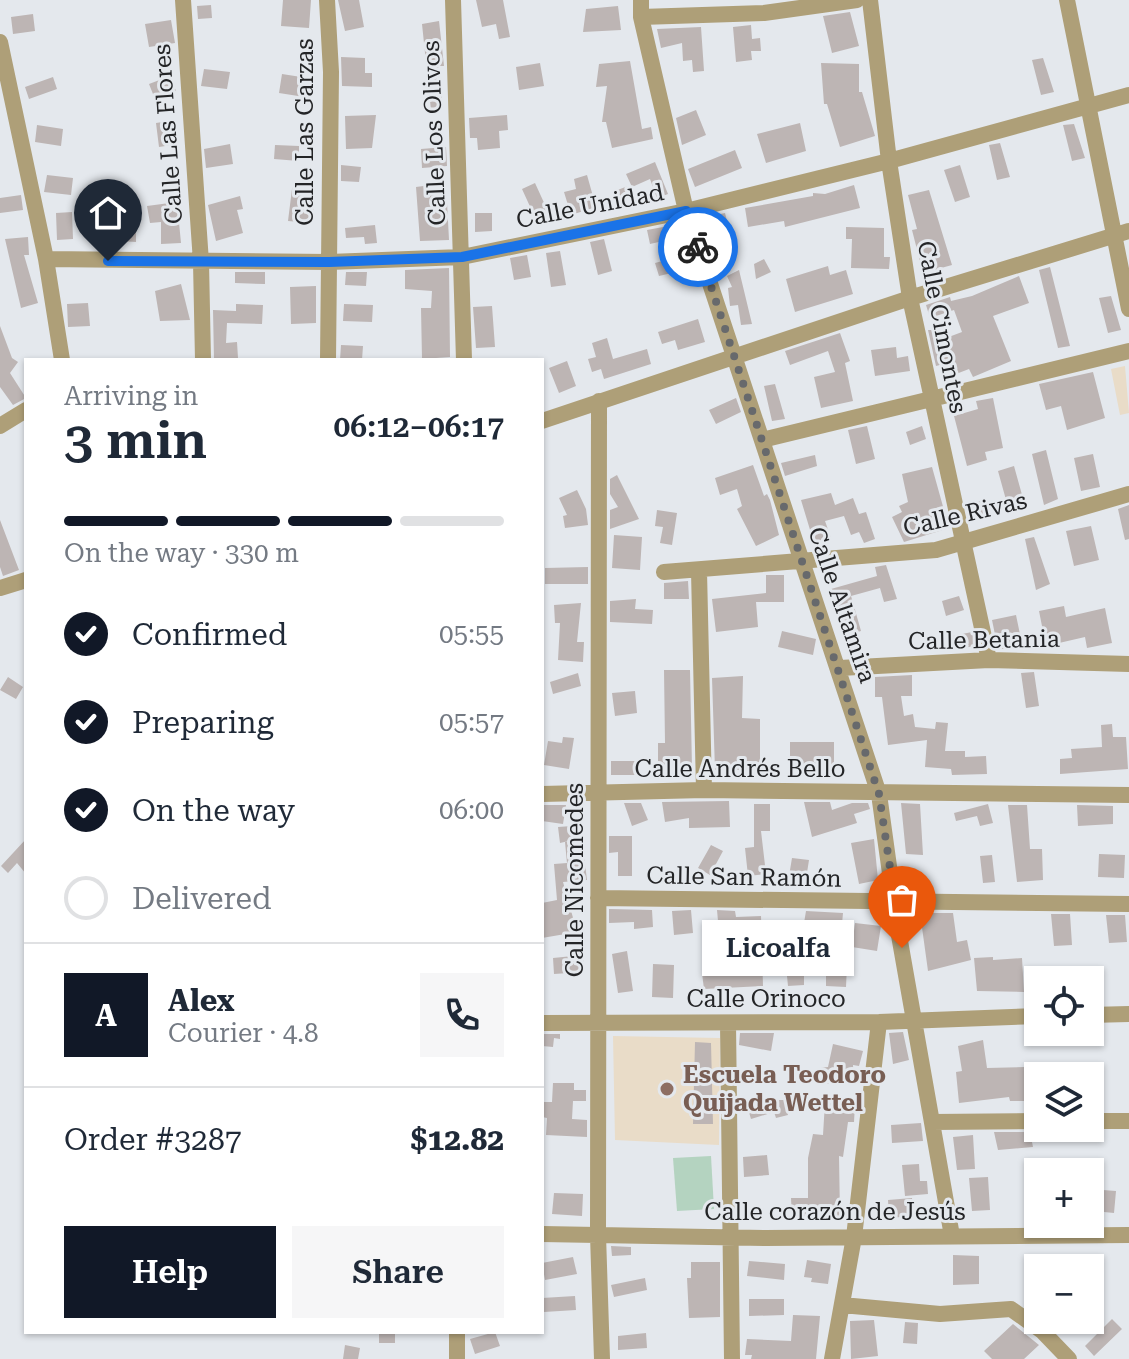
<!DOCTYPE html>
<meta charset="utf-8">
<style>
body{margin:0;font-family:"Roboto Serif",serif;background:#f6f6f7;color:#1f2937;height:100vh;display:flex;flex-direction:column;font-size:30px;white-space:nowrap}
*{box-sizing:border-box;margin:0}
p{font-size:26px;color:#747a83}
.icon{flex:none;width:44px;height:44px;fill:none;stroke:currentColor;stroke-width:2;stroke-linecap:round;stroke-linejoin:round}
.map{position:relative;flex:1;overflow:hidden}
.details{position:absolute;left:24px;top:358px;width:520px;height:976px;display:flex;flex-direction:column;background:#fff;border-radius:0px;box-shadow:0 2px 6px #0004}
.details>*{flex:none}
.tools{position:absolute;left:1024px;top:966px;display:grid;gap:16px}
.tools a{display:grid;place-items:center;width:80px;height:80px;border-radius:0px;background:#fff;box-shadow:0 2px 6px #0004;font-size:40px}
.pin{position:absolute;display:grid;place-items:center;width:68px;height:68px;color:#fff;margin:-82px -34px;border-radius:50% 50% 50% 0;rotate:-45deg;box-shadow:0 0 8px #0007}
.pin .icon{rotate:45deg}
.courier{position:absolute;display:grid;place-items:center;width:80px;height:80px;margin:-40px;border:6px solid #1a73e8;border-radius:50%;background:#fff;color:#222;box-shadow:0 2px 10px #0007}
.bubble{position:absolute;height:56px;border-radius:0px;background:#fff;box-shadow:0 2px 6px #0004;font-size:26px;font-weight:600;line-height:56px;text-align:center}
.head em{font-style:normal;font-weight:600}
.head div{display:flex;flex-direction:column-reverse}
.head{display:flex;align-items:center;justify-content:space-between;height:136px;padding:0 40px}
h1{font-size:52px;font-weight:600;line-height:60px}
.bar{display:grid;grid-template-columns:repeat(4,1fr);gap:12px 8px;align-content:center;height:96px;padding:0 40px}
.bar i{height:10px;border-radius:6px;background:#e0e1e3}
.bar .selected{background:#111827}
.bar p{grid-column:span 4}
.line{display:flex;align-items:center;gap:20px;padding:0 40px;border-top:2px solid #e0e1e3}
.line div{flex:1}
.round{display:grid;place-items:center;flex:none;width:84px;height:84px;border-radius:0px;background:#f6f6f7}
ol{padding:0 40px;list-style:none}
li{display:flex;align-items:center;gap:24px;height:88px}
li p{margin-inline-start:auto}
li .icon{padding:8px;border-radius:50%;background:#111827;color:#fff;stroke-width:4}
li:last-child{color:#747a83}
li i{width:44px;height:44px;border:4px solid #e0e1e3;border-radius:50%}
.action{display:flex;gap:16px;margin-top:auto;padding:16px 40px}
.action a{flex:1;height:92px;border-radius:0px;background:#111827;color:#fff;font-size:32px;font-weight:600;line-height:92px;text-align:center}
.action a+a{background:#f6f6f7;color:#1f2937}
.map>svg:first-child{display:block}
.education{fill:#e9dcc8}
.green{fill:#b4d3c0}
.building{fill:#bdb5b4}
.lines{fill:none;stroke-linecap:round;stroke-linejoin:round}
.minor{stroke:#ae9f78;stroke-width:16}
.done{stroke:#67696c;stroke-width:8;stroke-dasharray:0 14.4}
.route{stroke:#1a73e8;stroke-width:10}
.education-dot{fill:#8d6e63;stroke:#e4e8ed;stroke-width:3}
.labels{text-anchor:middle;stroke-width:6;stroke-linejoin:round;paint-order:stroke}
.street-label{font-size:24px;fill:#242527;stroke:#e4e8ed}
.education-label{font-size:24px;font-weight:bold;fill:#785e54;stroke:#e4e8ed;text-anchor:start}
</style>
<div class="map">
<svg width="1129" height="1359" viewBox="0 0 1129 1359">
<rect width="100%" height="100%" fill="#e4e8ed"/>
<!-- education -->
<path class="education" d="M1125 366 1129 413 1120 415 1111 369Z
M613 1036 720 1038 719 1145 615 1140Z"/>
<!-- green -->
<path class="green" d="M711 1156 714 1209 677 1211 673 1158Z"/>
<!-- building -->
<path class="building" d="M283 0H311L309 28 281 26Z
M338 0H359L364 27 345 31Z
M476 0H503L510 37 499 39 496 24 482 27Z
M211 5 212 18 198 19 197 6Z
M618 6 621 30 583 32 586 9Z
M850 12 859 46 832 53 823 16Z
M33 14 35 31 13 34 11 17Z
M171 20 175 43 149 47 145 24Z
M439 21 444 66H438L443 109 431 110 422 24Z
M751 25 752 39 760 38 761 51H751L752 60 736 62 733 27Z
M701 27 704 71 693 72 692 60 683 61 682 43 661 48 657 29Z
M341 57 365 58V73H372V87L342 86Z
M1043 58 1054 92 1041 95 1032 60Z
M630 61 642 129 651 127 653 139 612 148 606 122H602L607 86 596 87 599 64Z
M540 63 544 86 519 90 516 67Z
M821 63 859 64V92H862L875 136 840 147 827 104H824Z
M204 69 230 72 227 89 201 86Z
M282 74 314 79 311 98 279 93Z
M170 76 176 91 155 99 149 84Z
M53 77 57 89 29 99 25 87Z
M696 110 706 135 682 145 676 118Z
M376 115 372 148 346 149 345 116Z
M507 115 508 130 499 131 500 148 478 150 477 138H470L469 118Z
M175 120 178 144 159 147 156 123Z
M800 123 806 151 766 163 757 134Z
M1074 124 1085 158 1072 161 1063 125Z
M37 125 63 129 61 146 35 142Z
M1000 143 1010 177 997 180 989 145Z
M230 144 233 164 206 168 204 149Z
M275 145 299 146V161L274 159Z
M446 147 447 166 422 168 421 149Z
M735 150 742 168 695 187 688 169Z
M655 162 668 194 657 198 650 179 632 187 626 174Z
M341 165 361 167 359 182 341 181Z
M960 165 970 197 955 202 944 170Z
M47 175 73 178 71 195 44 192Z
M587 175 596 207 571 215 564 192 576 189 574 179Z
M293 181 316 183 312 223 288 221Z
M446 183 449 240 420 241 416 187Z
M535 183 551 218 538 224 522 189Z
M854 185 860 208 785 227 784 221 748 227 745 208 813 196V193L825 194Z
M628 186 632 194 619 200 615 191Z
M929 190 952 265 923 273 912 230 917 229 908 195Z
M21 195 23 210 0 213V198Z
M240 196 243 209 237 210 243 233 216 241 208 205Z
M177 202 181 243 161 244V222L150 223 147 206Z
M72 212 73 239 57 240 56 213Z
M475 213H492V231L475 232Z
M725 213 732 241 714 246 706 217Z
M375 225 377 243 365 244 364 237 346 238 345 228Z
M674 225 676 238 650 244 647 230Z
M120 226 136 227V242L119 241Z
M846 227 884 228V257H890L889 269 851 268 852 239H846Z
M28 237 29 255H24L38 303 21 308 5 239Z
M604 239 612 271 598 275 590 242Z
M560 251 566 285 551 287 546 253Z
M527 255 531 277 514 280 510 258Z
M681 256 684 270 659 276 655 263Z
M764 259 771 272 756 279 754 264Z
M828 266 830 275 846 270 853 294 795 312 786 279Z
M1050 267 1070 346 1058 348 1039 270Z
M449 268 450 357 422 359 421 308H431L432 291 405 289V270Z
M739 270 752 324 741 325 738 305 730 306 728 288 732 287 727 276Z
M235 272H265V284L235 283Z
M346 272H367L366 286 345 285Z
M1019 276 1029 303 993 316 1011 361 973 377 969 369 956 374 951 362 936 366 928 330H935L938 341 962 332 954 310 930 318 926 305 950 297 951 301 972 296Z
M181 284 190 320 160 321 155 291Z
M316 286V323L291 324 290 287Z
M1111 296 1121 330 1108 333 1099 298Z
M88 303 90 326 68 327 67 304Z
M236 304 263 305 262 324 227 323 226 343 237 342 238 358 214 360 213 310 236 311Z
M344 304 373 305 372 322 343 321Z
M492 306 495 347 476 348 473 307Z
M698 319 705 342 678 350 675 340 662 344 658 332Z
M0 326 12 358 18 362 10 373 26 398 13 405 0 387Z
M840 333 850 361 845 363 853 401 821 408 814 377 835 372 828 351 790 365 785 351Z
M607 338 613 359 647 349 651 364 604 379 601 369 592 372 588 359 596 357 592 343Z
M341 345 363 346 362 360H340Z
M896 347 897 358 908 356 910 371 875 376 871 350Z
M567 361 576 386 559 393 549 368Z
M1093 372 1105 418 1067 430 1061 406 1046 410 1039 384Z
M775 384 785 419 772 421 764 386Z
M736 398 741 412 716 424 709 410Z
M993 398 1003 448 985 452 987 460 967 466 954 416 978 409 976 401Z
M867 426 875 459 856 464 848 430Z
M922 426 926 439 910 445 906 432Z
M1046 450 1058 499 1044 505 1032 454Z
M1093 454 1100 487 1081 491 1074 458Z
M815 455 817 466 785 476 781 463Z
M753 465 764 496 767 494 770 500 779 535 756 546 737 509 742 506 737 489 720 495 715 478Z
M1014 466 1024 502 1008 507 998 471Z
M932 467 949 528 904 542 892 517 902 512 899 506 908 502 902 474Z
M617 475 639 519 610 529V510L618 507 610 494V479Z
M577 490 586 509 588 525 565 528 563 516 567 515 559 498Z
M831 493 835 505 853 498 859 514 866 512 875 539 864 543 859 532 851 535 844 516 825 521 831 538 814 543 801 500Z
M984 500 988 515 970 520 967 505Z
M1129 505V539L1125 540 1118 509Z
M657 510 677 513 672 545 660 543 663 527 655 526Z
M0 520 19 570 3 576 0 567Z
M1091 526 1099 560 1074 566 1066 531Z
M614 535 642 537 640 570 612 568Z
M1034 537 1050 584 1036 590 1025 539Z
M886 565 897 599 884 602 880 588 851 596 861 631 843 636 831 589 877 576 875 567Z
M588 567V584H545V568Z
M766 575H784V602H756L758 627 716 632 712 599 766 593Z
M688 581 689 599H664V583Z
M959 596 964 610 946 616 942 601Z
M636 599 635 609 653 610 652 624 610 622V601Z
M581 603 577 642H584L583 662 558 660 560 623H555L554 605Z
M1064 606 1066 617 1105 608 1112 643 1087 648 1085 637 1046 646 1039 611Z
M1016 615 1023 649H998L992 620Z
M782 631 816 639 813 655 778 647Z
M972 632 975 646 944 651 942 638Z
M664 670H690L692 768H658V743H665Z
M1034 672 1039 706 1026 708 1021 673Z
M578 673 581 686 553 694 550 682Z
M912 675V696H901L904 716 913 714 915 727 935 729 936 722 948 723 945 751H965V757L986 756 987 774 952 775 951 769 925 767 927 740 888 745 882 697H875V677Z
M743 676 742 718 760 719V770H715L712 678Z
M8 677 23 687 16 699 0 690Z
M635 691 637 713 615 716 612 693Z
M1112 724 1113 737H1126L1128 769 1060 774V759L1072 758 1071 749 1102 747 1101 725Z
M563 737 574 738 569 769 544 765 548 741 562 743Z
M790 742H834V770L790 769Z
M611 761H641V775H611Z
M729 801 730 827 689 828V818L665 822 662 802Z
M804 802H830L832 810 852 803H868L870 809 854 814 857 823 812 837Z
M624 803H641L648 820 632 826Z
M901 803 920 804 923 855 906 854Z
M754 804H770V831H761L766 874 748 876 745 848 754 847Z
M988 804 993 823 980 826 977 816 956 821 954 813Z
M542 805H566L563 824 542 821Z
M1008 805H1027L1030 849H1042L1043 880 1017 882Z
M1077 805 1113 806V824L1078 826Z
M572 826 573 840 560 843 558 827Z
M609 836H632V876H618V852L609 853Z
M26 839V874L17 863 8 873 1 866Z
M874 839 878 880 859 884 851 843Z
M582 840 587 880 563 882 577 932 542 938V903L557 900 554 864 567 863 565 842Z
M711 845 723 851 710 875 698 868Z
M1099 854 1125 855 1124 878 1098 877Z
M992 855 995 882 983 883 980 856Z
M792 858 809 860 806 879 789 876Z
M609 909 652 910 653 927 634 929V922L609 923Z
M691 910 693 933 674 935 672 911Z
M717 910 735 911 736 917 761 916 763 986 704 989 702 973H711L709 955 740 952 738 930 719 932Z
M806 911 843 913 842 924 826 921 824 932 803 929Z
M920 913H953L957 942 967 940 971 960 928 971Z
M1051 914H1070L1072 945 1054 946Z
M1106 915H1125L1127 942 1109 943Z
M855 923 881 926 877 951 852 947Z
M627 951 633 991 618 993 612 954Z
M583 955 584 972 554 974 553 958Z
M993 957V960L1022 958 1024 992 977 991 974 958Z
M653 964 674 965 673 998 652 997Z
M826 964 847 965 846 987 826 986Z
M804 974V985L788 986 787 976Z
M903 1032 909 1060 893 1064 889 1033Z
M740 1033H774L771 1051 739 1045Z
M542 1034H560V1039L554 1038 553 1047 542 1046Z
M983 1040 987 1068 1025 1067 1027 1101H1010L1009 1097 959 1103 956 1072 962 1071 958 1046Z
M695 1042 711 1043 713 1124H693Z
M833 1044 863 1051 859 1066 853 1065 854 1082 820 1084 819 1068 828 1067Z
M553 1083H574V1090H586V1101H573L572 1119 587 1120V1137L546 1135 547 1118 542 1117V1102H552Z
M776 1100H784L788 1115 776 1118 774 1112 751 1119 748 1109Z
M825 1102 855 1104 854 1122H848L843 1157 839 1156 840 1216 792 1217 791 1198H808V1158L813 1134 823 1135Z
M921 1123 923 1141 892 1143 891 1125Z
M994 1132H1030L1033 1147 998 1150Z
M973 1135 975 1169 957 1170 953 1137Z
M767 1155 769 1175 744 1177 743 1157Z
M919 1164 920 1181H927L928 1194 905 1196 902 1165Z
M988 1177 990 1210 972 1211 969 1178Z
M1090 1189 1116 1191 1114 1213 1104 1212 1103 1218 1090 1217Z
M554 1193 583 1194 582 1216 552 1214Z
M912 1198 914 1216 889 1218 888 1200Z
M611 1246 631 1247V1255L612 1256Z
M953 1255 979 1256V1284L953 1285Z
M573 1257 577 1274 545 1280 542 1263Z
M807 1260 831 1264 828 1284 811 1282 812 1278 804 1277Z
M749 1261 785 1264 784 1280 747 1276Z
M691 1262H720V1317L689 1318 687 1278H691Z
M645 1278 647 1290 614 1297 611 1285Z
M575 1296 576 1310 544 1312 542 1298Z
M749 1299H784V1315L749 1316Z
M793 1315 820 1316 816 1359H751L752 1355H745L747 1339 791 1341Z
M1112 1319 1122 1329 1094 1356 1085 1346Z
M874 1320 878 1356 851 1359 850 1321Z
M905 1322 918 1323 917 1344 903 1343Z
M1013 1324 1039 1345 1024 1359H992L984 1351Z
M379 1332H395V1343H379Z
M495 1332 500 1346 475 1354 470 1339Z
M646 1333 647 1348 618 1350V1336Z
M345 1345 360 1348 358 1359H343Z"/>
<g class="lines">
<!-- minor -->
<path class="minor" d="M183 0 201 262 203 360
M327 0 331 72 328 360
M453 0 464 360
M641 0V17L686 211 879 794 897 924 952 1236
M870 0 889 161 910 298 989 660
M1067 0 1129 309
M641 17 764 13 857 0
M0 42 46 259 62 360
M46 259 329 262 462 257 686 211 889 161 1129 95
M599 401 598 1235 602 1359
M542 421 910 298 1129 231
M0 426 26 410
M762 440 1129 351
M699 571 704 790
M664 572 936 550 1129 494
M0 588 26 580
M840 668 989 660 1129 664
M542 794 704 790 1129 795
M598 898 1129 904
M1090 1015 1129 1014
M542 1023 879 1022 1038 1016
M728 1023 732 1359
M1090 1121H1129
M932 1122 1038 1121
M542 1234 766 1238 1129 1235
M842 1305 940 1314 1011 1309 1042 1331 1069 1359
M457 1359V1332
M832 1359 854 1237 879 1022"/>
</g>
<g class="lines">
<!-- done -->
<path class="done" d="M698 247 879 794 902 948"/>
<!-- route -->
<path class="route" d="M108 261 329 262 462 257 686 211 698 247"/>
</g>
<!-- markers -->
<circle class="education-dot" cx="667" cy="1089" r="8"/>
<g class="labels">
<!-- street labels -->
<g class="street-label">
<text transform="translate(305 132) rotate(-90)" y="8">Calle Las Garzas</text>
<text transform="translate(434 133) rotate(-92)" y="8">Calle Los Olivos</text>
<text transform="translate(168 134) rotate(-94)" y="8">Calle Las Flores</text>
<text transform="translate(590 206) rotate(-11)" y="8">Calle Unidad</text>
<text transform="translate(942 327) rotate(79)" y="8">Calle Cimontes</text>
<text transform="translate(965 514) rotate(-13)" y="8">Calle Rivas</text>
<text transform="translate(842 605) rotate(71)" y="8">Calle Altamira</text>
<text transform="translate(984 640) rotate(-1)" y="8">Calle Betania</text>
<text x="740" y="777">Calle Andrés Bello</text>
<text transform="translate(744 877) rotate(1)" y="8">Calle San Ramón</text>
<text transform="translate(575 880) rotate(-90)" y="8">Calle Nicomedes</text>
<text x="766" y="1007">Calle Orinoco</text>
<text x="835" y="1220">Calle corazón de Jesús</text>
</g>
<!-- education labels -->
<g class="education-label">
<text x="683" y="1083">Escuela Teodoro<tspan x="683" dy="28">Quijada Wettel</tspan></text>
</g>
</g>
</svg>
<div class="tools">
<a><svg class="icon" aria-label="locate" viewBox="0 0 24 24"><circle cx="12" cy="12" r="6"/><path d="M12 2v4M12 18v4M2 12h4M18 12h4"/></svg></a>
<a><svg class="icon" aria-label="layers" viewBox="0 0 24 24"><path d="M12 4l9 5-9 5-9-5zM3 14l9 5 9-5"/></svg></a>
<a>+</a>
<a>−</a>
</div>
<div class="pin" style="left:902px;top:948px;background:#ea580c"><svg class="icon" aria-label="bag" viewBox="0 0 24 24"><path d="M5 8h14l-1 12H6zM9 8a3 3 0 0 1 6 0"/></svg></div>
<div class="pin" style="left:108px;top:261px;background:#1f2937"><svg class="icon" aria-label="home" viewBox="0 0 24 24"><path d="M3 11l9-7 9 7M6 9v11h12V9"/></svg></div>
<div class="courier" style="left:698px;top:247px"><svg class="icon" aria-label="bike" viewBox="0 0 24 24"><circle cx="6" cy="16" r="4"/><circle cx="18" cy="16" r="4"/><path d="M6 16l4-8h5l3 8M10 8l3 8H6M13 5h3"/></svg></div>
<div class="bubble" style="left:702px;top:920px;width:152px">Licoalfa</div>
<section class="details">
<div class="head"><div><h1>3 min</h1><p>Arriving in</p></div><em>06:12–06:17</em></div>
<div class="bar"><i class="selected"></i><i class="selected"></i><i class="selected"></i><i></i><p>On the way · 330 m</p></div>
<ol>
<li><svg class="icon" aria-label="check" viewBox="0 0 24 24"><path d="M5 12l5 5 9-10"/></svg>Confirmed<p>05:55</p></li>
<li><svg class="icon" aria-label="check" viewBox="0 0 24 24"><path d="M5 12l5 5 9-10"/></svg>Preparing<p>05:57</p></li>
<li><svg class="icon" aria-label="check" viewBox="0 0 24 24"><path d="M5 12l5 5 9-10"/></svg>On the way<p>06:00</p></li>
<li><i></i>Delivered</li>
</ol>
<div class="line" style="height:144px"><b class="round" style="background:#111827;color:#fff">A</b><div><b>Alex</b><p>Courier · 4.8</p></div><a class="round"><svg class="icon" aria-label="phone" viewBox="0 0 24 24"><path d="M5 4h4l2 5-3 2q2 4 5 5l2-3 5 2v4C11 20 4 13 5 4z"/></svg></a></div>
<div class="line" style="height:104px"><div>Order #3287</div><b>$12.82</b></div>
<div class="action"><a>Help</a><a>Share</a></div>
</section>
</div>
